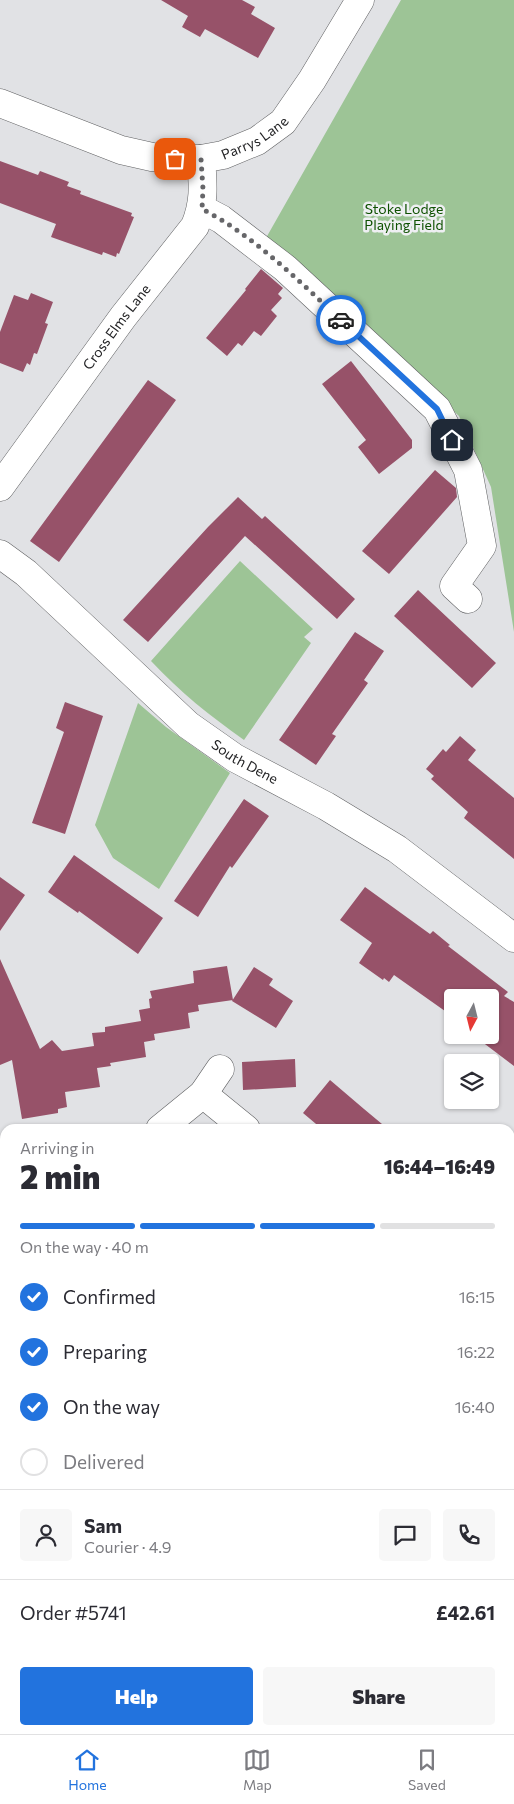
<!DOCTYPE html>
<meta charset="utf-8">
<style>
body{margin:0;font-family:Commissioner,sans-serif;background:#f7f7f7;color:#2b2b33;height:100vh;display:flex;flex-direction:column;font-size:19px;white-space:nowrap}
*{box-sizing:border-box;margin:0}
p{font-size:16px;color:#7c7c81}
.icon{flex:none;width:28px;height:28px;fill:none;stroke:currentColor;stroke-width:2;stroke-linecap:round;stroke-linejoin:round}
.map{position:relative;flex:1;overflow:hidden}
.drawer{position:absolute;left:0px;top:1124px;width:515px;height:611px;display:flex;flex-direction:column;background:#fff;border-radius:15px 15px 0 0;box-shadow:0 1px 4px #0004}
.drawer>*{flex:none}
.needle{width:32px;rotate:187deg}
.buttons{position:absolute;left:444px;top:989px;display:grid;gap:10px}
.buttons a{display:grid;place-items:center;width:55px;height:55px;border-radius:5px;background:#fff;box-shadow:0 1px 4px #0004;font-size:25px}
.pin{position:absolute;display:grid;place-items:center;width:42px;height:42px;color:#fff;margin:-21px;border-radius:10px;box-shadow:0 2px 8px #0006}
.courier{position:absolute;display:grid;place-items:center;width:50px;height:50px;margin:-25px;border:4px solid #2273de;border-radius:50%;background:#fff;color:#222;box-shadow:0 1px 6px #0007}
.head em{font-style:normal;font-weight:800}
.head div{display:flex;flex-direction:column-reverse}
.head{display:flex;align-items:center;justify-content:space-between;height:85px;padding:0 20px}
h1{font-size:32px;font-weight:800;line-height:38px}
.bar{display:grid;grid-template-columns:repeat(4,1fr);gap:8px 5px;align-content:center;height:60px;padding:0 20px}
.bar i{height:6px;border-radius:4px;background:#e1e1e2}
.bar .current{background:#2273de}
.bar p{grid-column:span 4}
.line{display:flex;align-items:center;gap:12px;padding:0 20px;border-top:1px solid #e1e1e2}
.line div{flex:1}
.round{display:grid;place-items:center;flex:none;width:52px;height:52px;border-radius:5px;background:#f7f7f7}
ol{padding:0 20px;list-style:none}
li{display:flex;align-items:center;gap:15px;height:55px}
li p{margin-inline-start:auto}
li .icon{padding:5px;border-radius:50%;background:#2273de;color:#fff;stroke-width:4}
li:last-child{color:#7c7c81}
li i{width:28px;height:28px;border:2px solid #e1e1e2;border-radius:50%}
.action{display:flex;gap:10px;margin-top:auto;padding:10px 20px}
.action a{flex:1;height:58px;border-radius:5px;background:#2273de;color:#fff;font-size:20px;font-weight:800;line-height:58px;text-align:center}
.action a+a{background:#f7f7f7;color:#2b2b33}
.menu{display:flex;justify-content:space-around;align-items:center;height:70px;border-top:1px solid #e1e1e2;background:#fff;font-size:14px;color:#7c7c81}
.menu a{display:grid;justify-items:center;gap:2px}
.menu .current{color:#2273de}
.map>svg:first-child{display:block}
.green{fill:#9dc496}
.building{fill:#975269}
.lines{fill:none;stroke-linecap:round;stroke-linejoin:round}
.minor-casing{stroke:#606163;stroke-width:29}
.tertiary-casing{stroke:#606163;stroke-width:29}
.secondary-casing{stroke:#606163;stroke-width:29}
.minor{stroke:#fff;stroke-width:28}
.tertiary{stroke:#fff;stroke-width:28}
.secondary{stroke:#fff;stroke-width:28}
.done{stroke:#666669;stroke-width:5;stroke-dasharray:0 9}
.route{stroke:#2273de;stroke-width:6}
.labels{text-anchor:middle;stroke-width:5;stroke-linejoin:round;paint-order:stroke}
.street-label{font-size:14px;fill:#242426;stroke:#eeeff2}
.park-label{font-size:14px;fill:#0e5101;stroke:#eeeff2}
</style>
<div class="map">
<svg width="514" height="1734" viewBox="0 0 514 1734">
<rect width="100%" height="100%" fill="#e1e2e5"/>
<!-- green -->
<path class="green" d="M401 0H514V632L491 487 459 416 266 238Z
M240 561 313 629 304 637 311 643 244 740C209 715 181 693 151 661Z
M138 703 166 727 230 773 159 889 113 858 95 825Z
M0 1521 5 1527V1730H175L179 1734H0Z"/>
<!-- building -->
<path class="building" d="M161 0H242L255 7 251 14 275 28 258 58 205 29 200 37 182 27 188 16Z
M0 161 38 175 40 171 69 182 67 186 81 191 80 194 132 213 131 216 134 217 119 254 117 253 116 257 103 252 102 255 51 237 56 224 0 203Z
M261 269 283 288 278 294 282 298 271 310 277 316 261 336 254 331 242 346 238 343 227 356 206 338 246 290 245 289Z
M31 293 53 302 45 323 48 324 37 354 34 353 30 365 27 363 23 372 0 363V332L14 295 28 300Z
M351 361 412 440V448L379 474 358 447 366 440 322 384Z
M148 380 176 400 59 562 30 541Z
M435 470 456 488 457 497 389 574 362 551Z
M238 497 262 519 265 516 355 599 337 619 245 536 148 642 123 620 208 527Z
M418 590 496 663 472 688 394 616Z
M355 632 384 651 364 680 368 683 332 734 336 736 316 765 279 740Z
M65 702 103 716 65 834 32 823 64 732 56 728Z
M460 736 476 750 468 760 514 798V859L464 818 468 812 431 779 434 776 426 769 443 749 446 752Z
M244 799 269 816 232 868 230 866 198 917 174 901Z
M74 855 163 918 138 954 79 911 78 913 48 892Z
M0 877 25 895 0 931Z
M365 887 430 934 433 931 450 945 448 946 508 992 504 996 514 1002V1066L473 1035H490V998H452V1016L394 975 389 982 384 978 383 980 359 963 372 943 340 920Z
M0 959 40 1049 52 1040 62 1051 94 1046 92 1033 105 1032V1027L141 1021 139 1010 150 1008 149 999 152 998 150 991 194 983 193 971 227 966 233 1000 198 1005 199 1011 188 1013 190 1028 154 1034 155 1040 144 1042 146 1057 110 1063 111 1066 97 1068 100 1087 65 1092 67 1107 58 1109V1113L22 1119 12 1060 0 1065Z
M254 967 273 979 269 985 293 1001 276 1028 232 1001Z
M295 1059 296 1087 243 1090 242 1062Z
M330 1080 364 1109 388 1129H322L303 1113Z"/>
<g class="lines">
<defs>
<g id="minor">
<path d="M202 209 221 219 285 268 437 409 468 470 482 546 454 586 468 599"/>
<path id="s1" d="M0 487 123 317 195 226C205 201 203 185 201 159"/>
<path id="s2" d="M0 554 26 573 188 725 235 758 326 806 397 849 514 938"/>
<path d="M203 1094 246 1129"/>
<path d="M160 1129 203 1094 220 1069"/>
<path d="M510 1449 514 1444"/>
</g>
<path id="tertiary" d="M0 1184 5 1193
M400 1730 403 1734"/>
<g id="secondary">
<path id="s3" d="M0 103 121 150 152 157 175 159H201L223 155 257 141 283 122 312 80 360 0"/>
</g>
</defs>
<!-- minor casing -->
<use href="#minor" class="minor-casing"/>
<!-- tertiary casing -->
<use href="#tertiary" class="tertiary-casing"/>
<!-- secondary casing -->
<use href="#secondary" class="secondary-casing"/>
<!-- minor -->
<use href="#minor" class="minor"/>
<!-- tertiary -->
<use href="#tertiary" class="tertiary"/>
<!-- secondary -->
<use href="#secondary" class="secondary"/>
</g>
<g class="lines">
<!-- done -->
<path class="done" d="M175 159H201L203 189 202 209C253 235 299 281 341 320"/>
<!-- route -->
<path class="route" d="M341 320 437 409 452 440"/>
</g>
<g class="labels">
<!-- street labels -->
<g class="street-label">
<text dy="5" stroke="none"><textPath href="#s3" startOffset="269">Parrys Lane</textPath></text>
<text dy="5" stroke="none"><textPath href="#s1" startOffset="198">Cross Elms Lane</textPath></text>
<text dy="5" stroke="none"><textPath href="#s2" startOffset="322">South Dene</textPath></text>
</g>
<!-- park labels -->
<g class="park-label">
<text x="404" y="214">Stoke Lodge<tspan x="404" dy="16">Playing Field</tspan></text>
</g>
</g>
</svg>
<div class="buttons">
<a><svg class="needle" viewBox="-14 -14 28 28"><path d="M0-13l5 13h-10z" fill="#e53935"/><path d="M0 13l5-13h-10z" fill="#7c7c81"/></svg></a>
<a><svg class="icon" aria-label="layers" viewBox="0 0 24 24"><path d="M12 4l9 5-9 5-9-5zM3 14l9 5 9-5"/></svg></a>
</div>
<div class="pin" style="left:175px;top:159px;background:#ea580c"><svg class="icon" aria-label="bag" viewBox="0 0 24 24"><path d="M5 8h14l-1 12H6zM9 8a3 3 0 0 1 6 0"/></svg></div>
<div class="pin" style="left:452px;top:440px;background:#1f2937"><svg class="icon" aria-label="home" viewBox="0 0 24 24"><path d="M3 11l9-7 9 7M6 9v11h12V9"/></svg></div>
<div class="courier" style="left:341px;top:320px"><svg class="icon" aria-label="car" viewBox="0 0 24 24"><path d="M5 17H2v-5l4-1 3-4h7l3 4 3 1v5h-3M9 17h6M6 11h13"/><circle cx="7" cy="17" r="2"/><circle cx="17" cy="17" r="2"/></svg></div>
<section class="drawer">
<div class="head"><div><h1>2 min</h1><p>Arriving in</p></div><em>16:44–16:49</em></div>
<div class="bar"><i class="current"></i><i class="current"></i><i class="current"></i><i></i><p>On the way · 40 m</p></div>
<ol>
<li><svg class="icon" aria-label="check" viewBox="0 0 24 24"><path d="M5 12l5 5 9-10"/></svg>Confirmed<p>16:15</p></li>
<li><svg class="icon" aria-label="check" viewBox="0 0 24 24"><path d="M5 12l5 5 9-10"/></svg>Preparing<p>16:22</p></li>
<li><svg class="icon" aria-label="check" viewBox="0 0 24 24"><path d="M5 12l5 5 9-10"/></svg>On the way<p>16:40</p></li>
<li><i></i>Delivered</li>
</ol>
<div class="line" style="height:90px"><a class="round"><svg class="icon" aria-label="person" viewBox="0 0 24 24"><circle cx="12" cy="8" r="4"/><path d="M4 21q1-7 8-7t8 7"/></svg></a><div><b>Sam</b><p>Courier · 4.9</p></div><a class="round"><svg class="icon" aria-label="chat" viewBox="0 0 24 24"><path d="M4 5h16v11H9l-5 4z"/></svg></a><a class="round"><svg class="icon" aria-label="phone" viewBox="0 0 24 24"><path d="M5 4h4l2 5-3 2q2 4 5 5l2-3 5 2v4C11 20 4 13 5 4z"/></svg></a></div>
<div class="line" style="height:65px"><div>Order #5741</div><b>£42.61</b></div>
<div class="action"><a>Help</a><a>Share</a></div>
</section>
</div>
<nav class="menu">
<a class="current"><svg class="icon" aria-label="home" viewBox="0 0 24 24"><path d="M3 11l9-7 9 7M6 9v11h12V9"/></svg>Home</a>
<a><svg class="icon" aria-label="map" viewBox="0 0 24 24"><path d="M3 6l6-2 6 2 6-2v14l-6 2-6-2-6 2zM9 4v14M15 6v14"/></svg>Map</a>
<a><svg class="icon" aria-label="saved" viewBox="0 0 24 24"><path d="M7 4h10v16l-5-4-5 4z"/></svg>Saved</a>
</nav>
